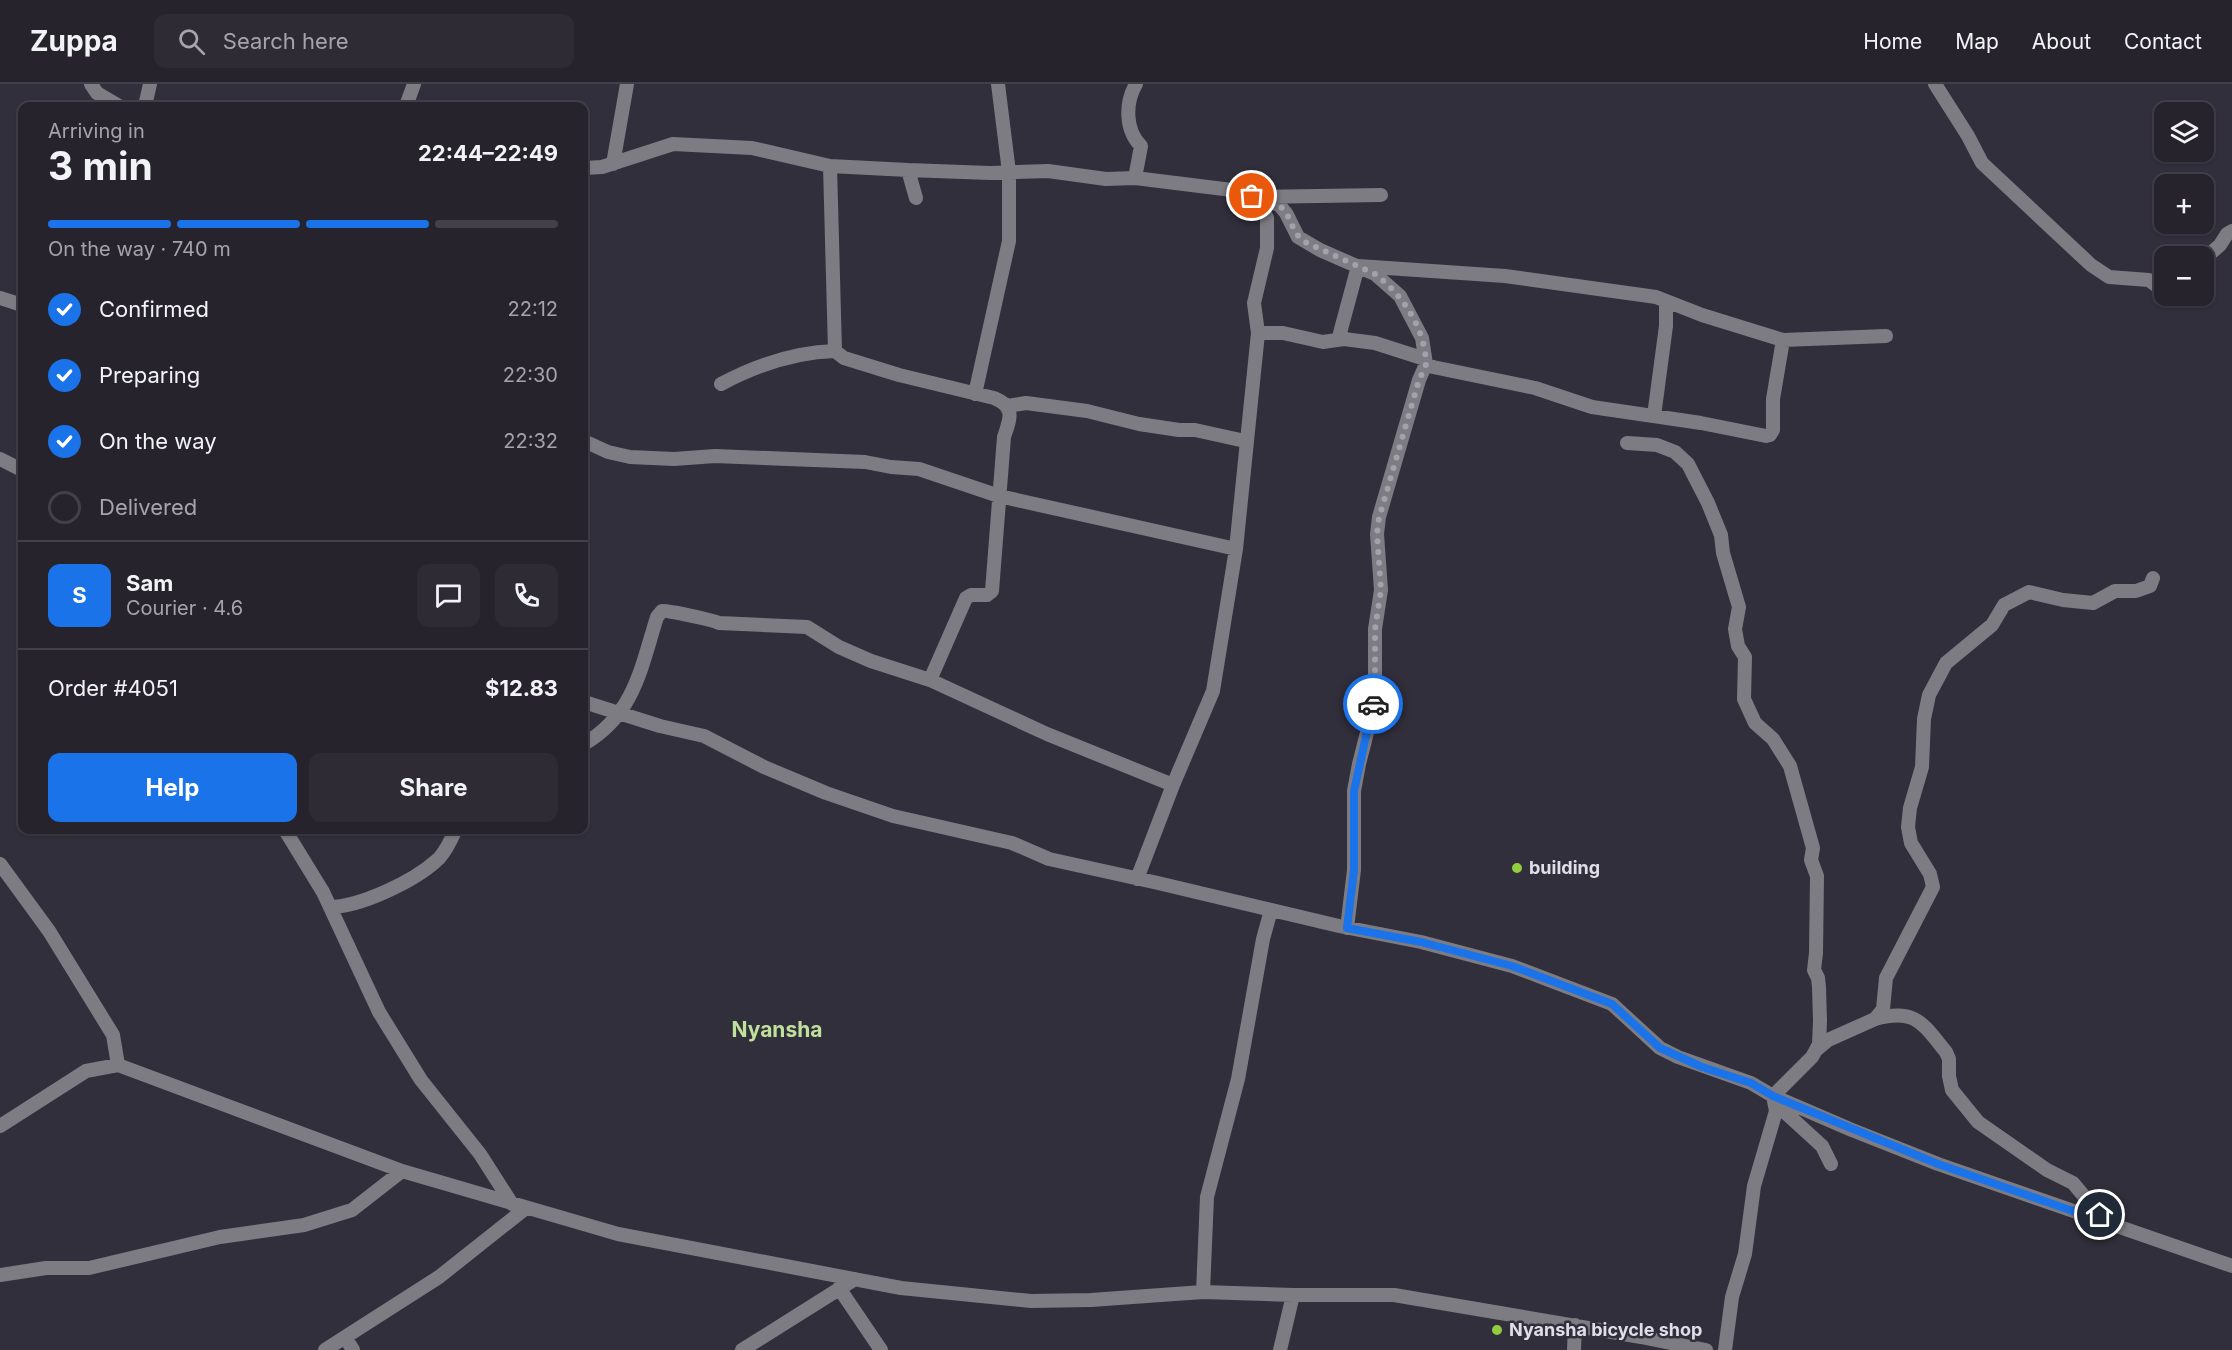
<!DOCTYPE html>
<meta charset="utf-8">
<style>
body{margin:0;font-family:Inter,sans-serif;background:#2e2b35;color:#f1f3f6;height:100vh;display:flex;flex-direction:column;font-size:22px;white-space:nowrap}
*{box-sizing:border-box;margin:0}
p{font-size:20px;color:#a4a4aa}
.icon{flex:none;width:33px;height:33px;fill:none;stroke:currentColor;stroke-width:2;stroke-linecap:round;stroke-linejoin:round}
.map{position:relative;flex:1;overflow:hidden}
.side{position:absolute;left:18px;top:18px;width:570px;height:732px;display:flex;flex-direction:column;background:#26232d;border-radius:12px;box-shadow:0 2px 4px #0004,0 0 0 2px #424049}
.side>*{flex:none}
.tools{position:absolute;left:2154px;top:18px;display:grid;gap:12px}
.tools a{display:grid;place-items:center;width:60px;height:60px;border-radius:12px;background:#26232d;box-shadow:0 2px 4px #0004,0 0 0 2px #424049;font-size:30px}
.pin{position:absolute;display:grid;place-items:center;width:51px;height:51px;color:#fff;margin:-26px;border:3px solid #fff;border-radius:50%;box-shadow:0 2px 6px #0007}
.courier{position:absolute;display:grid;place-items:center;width:60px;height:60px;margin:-30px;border:4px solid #1a73e8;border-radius:50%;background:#fff;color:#222;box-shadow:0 2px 8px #0007}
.head em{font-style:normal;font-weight:700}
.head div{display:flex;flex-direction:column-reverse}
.head{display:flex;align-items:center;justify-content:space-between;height:102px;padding:0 30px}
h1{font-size:39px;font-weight:700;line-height:45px}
.bar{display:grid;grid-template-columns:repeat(4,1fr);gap:9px 6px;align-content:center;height:72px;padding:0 30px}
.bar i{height:8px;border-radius:4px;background:#424049}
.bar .active{background:#1a73e8}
.bar p{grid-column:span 4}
.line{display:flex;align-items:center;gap:15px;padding:0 30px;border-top:2px solid #424049}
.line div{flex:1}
.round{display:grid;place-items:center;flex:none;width:63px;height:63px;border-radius:12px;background:#2e2b35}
ol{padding:0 30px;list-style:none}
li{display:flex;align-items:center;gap:18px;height:66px}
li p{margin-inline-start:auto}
li .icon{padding:6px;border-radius:50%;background:#1a73e8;color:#fff;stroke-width:4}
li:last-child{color:#a4a4aa}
li i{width:33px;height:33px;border:3px solid #424049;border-radius:50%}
.action{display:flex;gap:12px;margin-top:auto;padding:12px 30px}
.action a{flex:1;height:69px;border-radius:12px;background:#1a73e8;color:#fff;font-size:24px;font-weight:700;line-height:69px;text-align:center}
.action a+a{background:#2e2b35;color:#f1f3f6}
header{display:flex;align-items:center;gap:36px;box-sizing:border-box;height:84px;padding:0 30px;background:#26232d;border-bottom:2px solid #424049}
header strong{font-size:28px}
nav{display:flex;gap:33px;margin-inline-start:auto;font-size:21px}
.search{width:420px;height:54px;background:#2e2b35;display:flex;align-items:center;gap:15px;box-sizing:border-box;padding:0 21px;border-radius:12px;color:#a4a4aa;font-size:22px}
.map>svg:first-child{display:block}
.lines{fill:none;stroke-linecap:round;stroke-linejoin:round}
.minor{stroke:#7d7c83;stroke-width:14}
.done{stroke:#a3a1ab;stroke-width:6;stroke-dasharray:0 10.8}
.route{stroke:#1a73e8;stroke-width:8}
.poi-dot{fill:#92cd3e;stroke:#322f3c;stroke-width:2}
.labels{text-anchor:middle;stroke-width:5;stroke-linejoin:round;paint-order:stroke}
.poi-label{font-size:18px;font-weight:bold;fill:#e0dfe7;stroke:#322f3c;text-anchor:start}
.quarter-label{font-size:21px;font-weight:bold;fill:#bfe19b;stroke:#322f3c}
</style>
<header>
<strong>Zuppa</strong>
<div class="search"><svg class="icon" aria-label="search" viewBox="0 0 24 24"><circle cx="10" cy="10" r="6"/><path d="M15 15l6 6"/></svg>Search here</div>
<nav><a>Home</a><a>Map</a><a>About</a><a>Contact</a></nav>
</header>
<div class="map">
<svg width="2232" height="1266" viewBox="0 0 2232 1266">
<rect width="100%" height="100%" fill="#322f3c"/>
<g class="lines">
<!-- minor -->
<path class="minor" d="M91 0 97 9 119 22
M1136 0C1125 19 1125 46 1141 62L1135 94 1232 106 1279 121 1286 129 1298 153 1320 166 1375 190 1400 212 1422 254 1426 280 1433 283 1535 304 1592 323 1701 339 1766 352 1770 351 1773 346V315L1783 256
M1935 0 1968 52 1982 79 2091 181 2109 193 2149 196 2164 207
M145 22 150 0
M406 22 414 0
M613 80 627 0
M830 82 835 267 844 274 899 291 994 314C1016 323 1010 335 1004 353L992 507 987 511H971L966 514 930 596
M584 84 602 83 673 60 752 64 830 82 908 86
M916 114 908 86 990 89 1048 87 1106 95 1135 94
M2204 175 2220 161 2227 150 2232 147
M0 214 22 221
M1258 249H1283L1323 258 1344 255
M1425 275 1375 259 1344 255 1340 249 1358 182 1505 192 1656 213 1702 231 1783 256 1886 252
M721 300C755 282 796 268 835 267
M975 310 1009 157V88L998 0
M1007 322 1026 319 1087 327 1139 340 1179 346H1195L1245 357
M1654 332 1666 242V217
M584 357 608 368 630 373 674 375 715 372 865 378 891 383 919 385 999 412 1236 465
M1627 359 1657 361 1675 368 1688 380 1708 419 1721 451 1723 469 1739 523 1735 545 1738 562 1745 573 1744 615 1755 639 1773 655 1790 682 1813 764 1811 776 1817 792 1816 869 1814 886 1818 894 1819 903 1820 937 1819 960 1816 966
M0 375 22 386
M584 618 660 642 704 652 764 683 826 709 893 732 1012 759 1049 775 1158 799 1339 842 1421 858 1512 882 1612 920 1660 964 1678 973 1751 999 1773 1012 1852 1046 1938 1080 2232 1182
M584 660C634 631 641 584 657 533L662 527C666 526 713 536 719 539L807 543 839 563 871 577 930 596 1047 650 1173 701
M285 746 323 808 379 928 421 996 480 1070 512 1120
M0 780 49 847 113 951 118 981
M1137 795 1173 701 1213 607 1236 465 1258 249 1254 219 1267 164V134L1258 113 1381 111
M330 823C360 823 414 797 436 777 446 769 450 756 456 746
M1347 844 1354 786V707L1359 680 1372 629 1375 603V545L1381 506 1377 450 1379 433 1419 296 1426 280
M1875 935C1916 924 1922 939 1946 968L1949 975V992L1952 1006 1978 1038 2047 1086 2073 1099 2104 1136
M1773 1012 1812 973 1816 966 1828 956 1875 935 1883 925 1886 894 1933 803 1930 790 1911 759 1908 743 1910 724 1922 683 1924 635 1929 611 1946 579 1992 541 2004 521 2029 508 2063 516 2093 519 2115 507H2136L2150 502 2153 494
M1774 1014 1787 1030 1822 1062 1831 1080
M0 1042 86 987 118 981 402 1087 618 1150 901 1204 1031 1217 1091 1216 1203 1208 1293 1211H1394L1641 1253 1706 1266
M0 1191 46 1184H89L220 1153 304 1141 352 1126 402 1087
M839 1204 881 1266
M1203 1208 1207 1113 1238 995 1263 855 1271 826
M345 1253 353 1266
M325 1266 439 1193 526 1124
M742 1266 855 1195
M1280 1266 1293 1211
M1574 1266 1575 1241
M1725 1266 1732 1213 1745 1170 1754 1102 1776 1027 1773 1012"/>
</g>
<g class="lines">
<!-- done -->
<path class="done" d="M1252 112C1264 113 1279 118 1286 129 1293 140 1293 150 1305 158L1375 190C1402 210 1425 244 1426 279 1426 284 1421 291 1419 296L1379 434 1377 450 1381 506 1375 545V603L1373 620"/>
<!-- route -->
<path class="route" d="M1373 620 1354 707V786L1347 844 1421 858 1512 882 1612 920 1660 964 1702 983 1751 999 1773 1012 1938 1080 2107 1139 2100 1131"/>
</g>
<!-- markers -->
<g class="poi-dot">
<circle cx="1517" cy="784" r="6"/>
<circle cx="1497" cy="1246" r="6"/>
</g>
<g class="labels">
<!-- poi labels -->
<g class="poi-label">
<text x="1529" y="790">building</text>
<text x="1509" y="1252">Nyansha bicycle shop</text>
</g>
<!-- quarter labels -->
<g class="quarter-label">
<text x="777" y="953">Nyansha</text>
</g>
</g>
</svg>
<div class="tools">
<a><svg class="icon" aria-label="layers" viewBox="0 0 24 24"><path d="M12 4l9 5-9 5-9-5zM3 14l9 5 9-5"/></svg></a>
<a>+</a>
<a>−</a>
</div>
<div class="pin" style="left:1252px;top:112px;background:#ea580c"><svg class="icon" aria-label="bag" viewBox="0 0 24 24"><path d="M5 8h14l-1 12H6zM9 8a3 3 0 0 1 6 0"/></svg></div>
<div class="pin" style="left:2100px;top:1131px;background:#1f2937"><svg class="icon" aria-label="home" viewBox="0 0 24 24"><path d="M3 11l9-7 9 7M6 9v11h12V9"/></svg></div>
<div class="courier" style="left:1373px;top:620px"><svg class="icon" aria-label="car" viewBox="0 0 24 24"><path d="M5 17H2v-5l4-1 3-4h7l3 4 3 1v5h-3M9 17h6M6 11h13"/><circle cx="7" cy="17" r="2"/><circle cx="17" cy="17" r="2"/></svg></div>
<section class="side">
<div class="head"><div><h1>3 min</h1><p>Arriving in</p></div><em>22:44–22:49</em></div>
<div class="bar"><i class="active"></i><i class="active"></i><i class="active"></i><i></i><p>On the way · 740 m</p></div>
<ol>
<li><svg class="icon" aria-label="check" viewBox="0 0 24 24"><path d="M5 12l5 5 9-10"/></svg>Confirmed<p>22:12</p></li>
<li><svg class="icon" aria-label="check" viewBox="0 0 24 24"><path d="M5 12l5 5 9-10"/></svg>Preparing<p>22:30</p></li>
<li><svg class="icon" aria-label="check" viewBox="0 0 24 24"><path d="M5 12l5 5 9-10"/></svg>On the way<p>22:32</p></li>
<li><i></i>Delivered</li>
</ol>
<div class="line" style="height:108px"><b class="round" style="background:#1a73e8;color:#fff">S</b><div><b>Sam</b><p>Courier · 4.6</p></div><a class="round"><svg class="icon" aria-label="chat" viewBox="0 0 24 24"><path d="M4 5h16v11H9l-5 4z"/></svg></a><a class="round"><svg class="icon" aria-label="phone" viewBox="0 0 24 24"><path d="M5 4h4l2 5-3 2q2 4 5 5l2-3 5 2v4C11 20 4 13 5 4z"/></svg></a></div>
<div class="line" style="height:78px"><div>Order #4051</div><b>$12.83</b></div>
<div class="action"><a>Help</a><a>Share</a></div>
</section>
</div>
